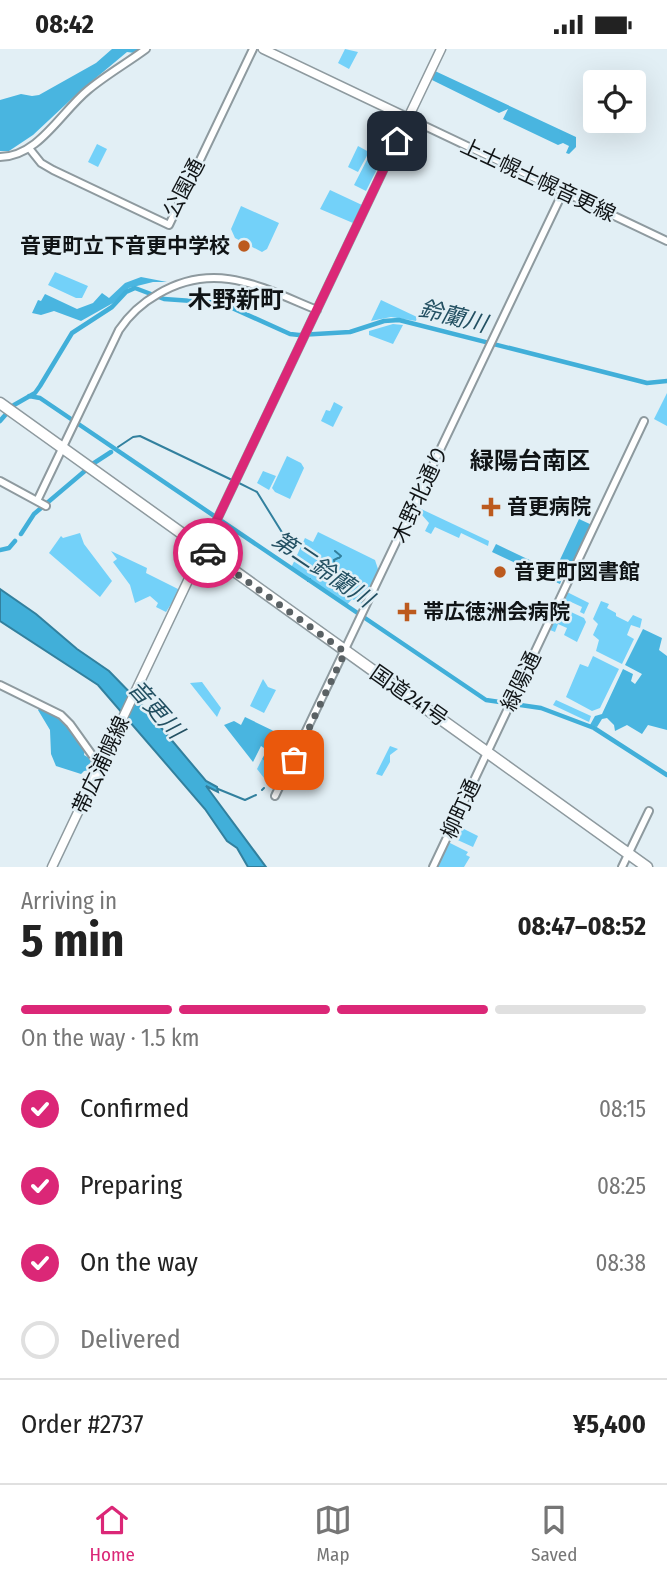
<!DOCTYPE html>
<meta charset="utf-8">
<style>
body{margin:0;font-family:"Fira Sans Condensed","Noto Sans JP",sans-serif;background:#f6f6f6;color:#222;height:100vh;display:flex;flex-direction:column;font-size:26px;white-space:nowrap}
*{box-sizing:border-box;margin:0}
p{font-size:23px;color:#767676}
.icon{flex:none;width:38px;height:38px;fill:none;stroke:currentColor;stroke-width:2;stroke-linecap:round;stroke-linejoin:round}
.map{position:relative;height:818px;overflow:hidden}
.side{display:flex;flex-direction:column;background:#fff;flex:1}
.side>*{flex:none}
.buttons{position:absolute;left:583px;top:21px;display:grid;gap:14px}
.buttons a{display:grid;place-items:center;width:63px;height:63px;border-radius:7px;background:#fff;box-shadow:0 7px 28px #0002;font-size:35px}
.pin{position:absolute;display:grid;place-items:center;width:60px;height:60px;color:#fff;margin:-30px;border-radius:14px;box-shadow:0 4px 10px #0006}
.courier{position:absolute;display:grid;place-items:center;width:70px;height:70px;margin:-35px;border:5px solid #db2777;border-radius:50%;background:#fff;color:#222;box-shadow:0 2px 9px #0007}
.summary em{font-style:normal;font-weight:700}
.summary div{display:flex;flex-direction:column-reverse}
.summary{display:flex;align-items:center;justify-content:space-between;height:119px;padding:0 21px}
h1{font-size:46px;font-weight:700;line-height:52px}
.bar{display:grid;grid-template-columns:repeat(4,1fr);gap:10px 7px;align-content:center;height:84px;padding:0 21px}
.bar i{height:9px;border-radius:5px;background:#e0e0e0}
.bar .current{background:#db2777}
.bar p{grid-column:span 4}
.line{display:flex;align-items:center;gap:18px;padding:0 21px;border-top:2px solid #e0e0e0}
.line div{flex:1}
ol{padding:0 21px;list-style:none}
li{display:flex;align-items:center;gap:21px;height:77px}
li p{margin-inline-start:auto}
li .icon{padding:7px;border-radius:50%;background:#db2777;color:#fff;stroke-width:4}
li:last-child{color:#767676}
li i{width:38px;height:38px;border:4px solid #e0e0e0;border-radius:50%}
.status{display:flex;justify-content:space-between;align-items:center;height:49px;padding:0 35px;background:#fff;direction:ltr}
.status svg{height:19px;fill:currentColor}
.tabs{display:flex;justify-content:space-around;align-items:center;height:98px;border-top:2px solid #e0e0e0;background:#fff;font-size:19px;color:#767676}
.tabs a{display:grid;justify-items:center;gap:4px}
.tabs .current{color:#db2777}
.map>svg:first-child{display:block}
.green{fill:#73d1f9}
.forest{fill:#49b5e0}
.water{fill:#41afd9;stroke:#32809e;stroke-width:2}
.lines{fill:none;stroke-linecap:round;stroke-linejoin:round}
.stream{stroke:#32809e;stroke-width:2}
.river{stroke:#41afd9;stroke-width:4.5}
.secondary-casing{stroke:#8e9a9f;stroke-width:10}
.primary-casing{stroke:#8e9a9f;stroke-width:11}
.highway-casing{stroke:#8e9a9f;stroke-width:13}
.secondary{stroke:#fff;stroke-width:6}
.primary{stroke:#fff;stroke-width:8}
.highway{stroke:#fff;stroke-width:10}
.done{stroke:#5a6164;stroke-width:7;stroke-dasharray:0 12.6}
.route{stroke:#db2777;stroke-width:9}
.poi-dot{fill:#bc5a1e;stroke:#e2eff5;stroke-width:2.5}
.labels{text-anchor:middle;stroke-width:5;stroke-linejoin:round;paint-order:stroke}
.street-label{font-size:21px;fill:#101416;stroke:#e2eff5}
.poi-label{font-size:21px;font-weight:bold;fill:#101416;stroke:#e2eff5;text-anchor:start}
.water-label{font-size:23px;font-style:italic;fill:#235062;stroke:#e2eff5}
.quarter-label{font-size:24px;font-weight:bold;fill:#101416;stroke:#e2eff5}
</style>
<div class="status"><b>08:42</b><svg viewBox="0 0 49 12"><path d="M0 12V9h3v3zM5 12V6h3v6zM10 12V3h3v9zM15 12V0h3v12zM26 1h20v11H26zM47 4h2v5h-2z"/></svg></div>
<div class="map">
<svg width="667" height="818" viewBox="0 0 667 818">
<rect width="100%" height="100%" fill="#e2eff5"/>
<!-- green -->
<path class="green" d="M345 0 358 3 349 20 338 14Z
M97 95 107 100 98 118 88 113Z
M358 97 369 103 358 123 348 118Z
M371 103 382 110 366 142 354 136Z
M330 141 362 156 353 174 320 160Z
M241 157 279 174 267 200 262 203 235 189 231 180Z
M55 223 88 237 82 249H76L48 236Z
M381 251 417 268 416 272 391 268 371 272Z
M393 275 403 276 393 295 369 286V282Z
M667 344V377L654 370Z
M334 353 343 358 333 378 321 372 326 361 330 362Z
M287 407 301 414 304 419 290 450 275 443 272 439Z
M263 422 276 427 269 441 257 434Z
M419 459 489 492 488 497 461 484 459 489 435 478 431 485 425 482 429 474 422 466 415 462Z
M318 483 375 511 379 523 364 556 352 550 346 557 291 519 305 489 313 493Z
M80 484 84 495 112 532 100 548 49 504 61 487 63 489Z
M111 502 147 519 146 524 180 541 166 563 156 558 158 554 150 547 135 554 130 536 113 513 117 510Z
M567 543 589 554 584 565 580 563 582 558 571 553 567 558 561 555Z
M601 552 609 555 607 559 616 564V567L628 573 633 566 642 570 640 579 631 576 627 586 634 590 622 615 596 602 599 591 593 586 598 575 593 570Z
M560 558 584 569 586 573 577 593 564 586 567 579 558 575 555 583 550 581Z
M593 607 619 620 600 659 592 662 566 648 580 615 588 618Z
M263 630 268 638 276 641 264 664 250 657Z
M202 633 221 659 217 668 190 634Z
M556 651 591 667 589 673 553 656Z
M390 697 398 700 390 706V713L382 727 376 725Z
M280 706 290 711 277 739 271 738 257 720 262 710 268 716 279 713Z
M456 776 478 787 473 798 451 788Z
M448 793 468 803 466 806 470 808 464 818H436Z"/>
<!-- forest -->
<path class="forest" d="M112 0H140L135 4 127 3 79 43 33 86 9 102H0V51L21 45 32 47 39 46 96 14Z
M435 22 576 88V98L569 105 566 104 569 97 563 94 558 96 503 70 508 60 499 64 432 31Z
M141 228 167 233H153L129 239 113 254 81 272 54 262 41 266 32 264 38 251 41 252 45 245 77 260 93 254 102 244 109 249 125 234Z
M579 470 592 476 569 523 557 517Z
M496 495 563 527 560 535 492 503Z
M643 580 662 589 659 601 667 607V681L648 676 642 685 627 676 615 682 614 676 607 669 602 670 597 678 590 676 595 667 602 665 623 620 633 625 631 632 635 635 642 625 625 616Z
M41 657 66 674 85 699 84 706 91 710 89 721 84 722 81 725 56 717 51 705 50 681 38 661Z
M245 668 282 686V689L287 692 284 702 280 706 278 718 268 716 262 710 267 701 261 697 253 713 224 676 234 672 241 676Z"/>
<!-- water -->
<path class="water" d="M0 540 36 565 77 600 109 622 143 657 206 732 217 738 218 743 206 737 266 818H248L237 799 227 792 205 760 98 636 0 572Z"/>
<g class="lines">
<!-- stream -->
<path class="stream" d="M118 398 133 388 140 387 232 431
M115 401 116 400
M237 433 257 443 283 485 299 493
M335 502 341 507 339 509
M335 519 334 511 338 509
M333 521 334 520
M324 530 331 524
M308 532 310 530
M218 740 245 751 256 746
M262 741 264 739"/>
<!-- river -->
<path class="river" d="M29 347 40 349 486 651 541 659 594 679 667 726
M0 372 14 356 35 344 40 337 72 284 112 258 126 243 135 239 164 250 221 254 290 285 299 286 350 283 384 272 399 271 647 334 667 332
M91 416 111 403
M21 485 34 465 86 421
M0 501 9 499 15 492"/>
<defs>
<path id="secondary" d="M29 99 41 114 53 121 169 176 253 0
M0 108C38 108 61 63 88 41 106 26 127 14 146 0
M0 432 46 457
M37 452 119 281C129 266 142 254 158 245 215 211 261 238 317 261
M203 500 408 69 667 192
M0 636 61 666 70 675 95 710
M275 747 563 143
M433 818 644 372
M622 818 649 762"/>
<path id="primary" d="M263 0 408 69 441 0
M52 818 203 500"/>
<path id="highway" d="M0 354 647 818"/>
</defs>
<!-- secondary casing -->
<use href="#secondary" class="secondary-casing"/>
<!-- primary casing -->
<use href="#primary" class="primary-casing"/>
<!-- highway casing -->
<use href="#highway" class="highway-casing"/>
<!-- secondary -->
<use href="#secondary" class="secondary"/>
<!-- primary -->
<use href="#primary" class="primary"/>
<!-- highway -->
<use href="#highway" class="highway"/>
</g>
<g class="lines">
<!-- done -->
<path class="done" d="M208 504 345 603 294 711"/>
<!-- route -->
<path class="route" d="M208 504 203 500 397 92"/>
</g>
<!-- markers -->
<g class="poi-dot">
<circle cx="244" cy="197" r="7"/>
<path d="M487.5 447.5h7v7h7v7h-7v7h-7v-7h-7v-7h7z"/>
<circle cx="500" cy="523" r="7"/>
<path d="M403.5 552.5h7v7h7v7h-7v7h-7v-7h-7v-7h7z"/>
</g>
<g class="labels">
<!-- street labels -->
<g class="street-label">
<text transform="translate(538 131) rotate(25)" y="7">上士幌士幌音更線</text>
<text transform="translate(184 139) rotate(-62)" y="7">公園通</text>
<text transform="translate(420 445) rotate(-65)" y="7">木野北通り</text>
<text transform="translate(521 632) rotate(-64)" y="7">緑陽通</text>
<text transform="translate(409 647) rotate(35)" y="7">国道241号</text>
<text transform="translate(101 716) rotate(-65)" y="7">帯広浦幌線</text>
<text transform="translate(461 760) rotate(-65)" y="7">柳町通</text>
</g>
<!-- poi labels -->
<g class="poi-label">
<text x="230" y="204" text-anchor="end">音更町立下音更中学校</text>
<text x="507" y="465">音更病院</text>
<text x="514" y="530">音更町図書館</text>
<text x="423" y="570">帯広徳洲会病院</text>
</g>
<!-- water labels -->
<g class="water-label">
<text transform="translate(453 267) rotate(14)" y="8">鈴蘭川</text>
<text transform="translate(323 520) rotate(34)" y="8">第二鈴蘭川</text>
<text transform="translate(156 660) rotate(48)" y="8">音更川</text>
</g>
<!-- quarter labels -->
<g class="quarter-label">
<text x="236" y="259">木野新町</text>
<text x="530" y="420">緑陽台南区</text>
</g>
</g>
</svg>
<div class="buttons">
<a><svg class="icon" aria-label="locate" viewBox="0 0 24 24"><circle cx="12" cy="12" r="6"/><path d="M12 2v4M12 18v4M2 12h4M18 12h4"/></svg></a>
</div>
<div class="pin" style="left:294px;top:711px;background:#ea580c"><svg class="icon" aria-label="bag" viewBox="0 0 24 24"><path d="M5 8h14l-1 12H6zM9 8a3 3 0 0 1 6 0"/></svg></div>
<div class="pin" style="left:397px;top:92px;background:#1f2937"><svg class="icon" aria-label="home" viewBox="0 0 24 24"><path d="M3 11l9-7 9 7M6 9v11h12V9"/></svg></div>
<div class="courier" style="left:208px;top:504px"><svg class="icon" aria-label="car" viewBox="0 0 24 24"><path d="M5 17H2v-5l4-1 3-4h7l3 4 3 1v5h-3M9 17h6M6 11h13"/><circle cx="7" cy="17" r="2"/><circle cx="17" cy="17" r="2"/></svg></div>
</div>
<section class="side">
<div class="summary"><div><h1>5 min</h1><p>Arriving in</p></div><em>08:47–08:52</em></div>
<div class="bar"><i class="current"></i><i class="current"></i><i class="current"></i><i></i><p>On the way · 1.5 km</p></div>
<ol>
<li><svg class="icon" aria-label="check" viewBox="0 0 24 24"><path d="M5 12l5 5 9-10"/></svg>Confirmed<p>08:15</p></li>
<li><svg class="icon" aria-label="check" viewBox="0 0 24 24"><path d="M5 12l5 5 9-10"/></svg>Preparing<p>08:25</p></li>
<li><svg class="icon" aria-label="check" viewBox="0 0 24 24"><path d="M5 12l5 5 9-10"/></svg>On the way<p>08:38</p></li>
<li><i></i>Delivered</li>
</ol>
<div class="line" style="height:91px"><div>Order #2737</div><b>¥5,400</b></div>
</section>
<nav class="tabs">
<a class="current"><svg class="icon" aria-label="home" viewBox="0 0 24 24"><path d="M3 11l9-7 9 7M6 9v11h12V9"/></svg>Home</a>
<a><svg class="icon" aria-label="map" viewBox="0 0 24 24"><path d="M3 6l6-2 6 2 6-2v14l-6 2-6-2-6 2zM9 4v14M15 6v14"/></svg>Map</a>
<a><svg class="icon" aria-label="saved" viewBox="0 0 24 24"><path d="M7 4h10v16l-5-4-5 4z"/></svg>Saved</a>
</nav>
